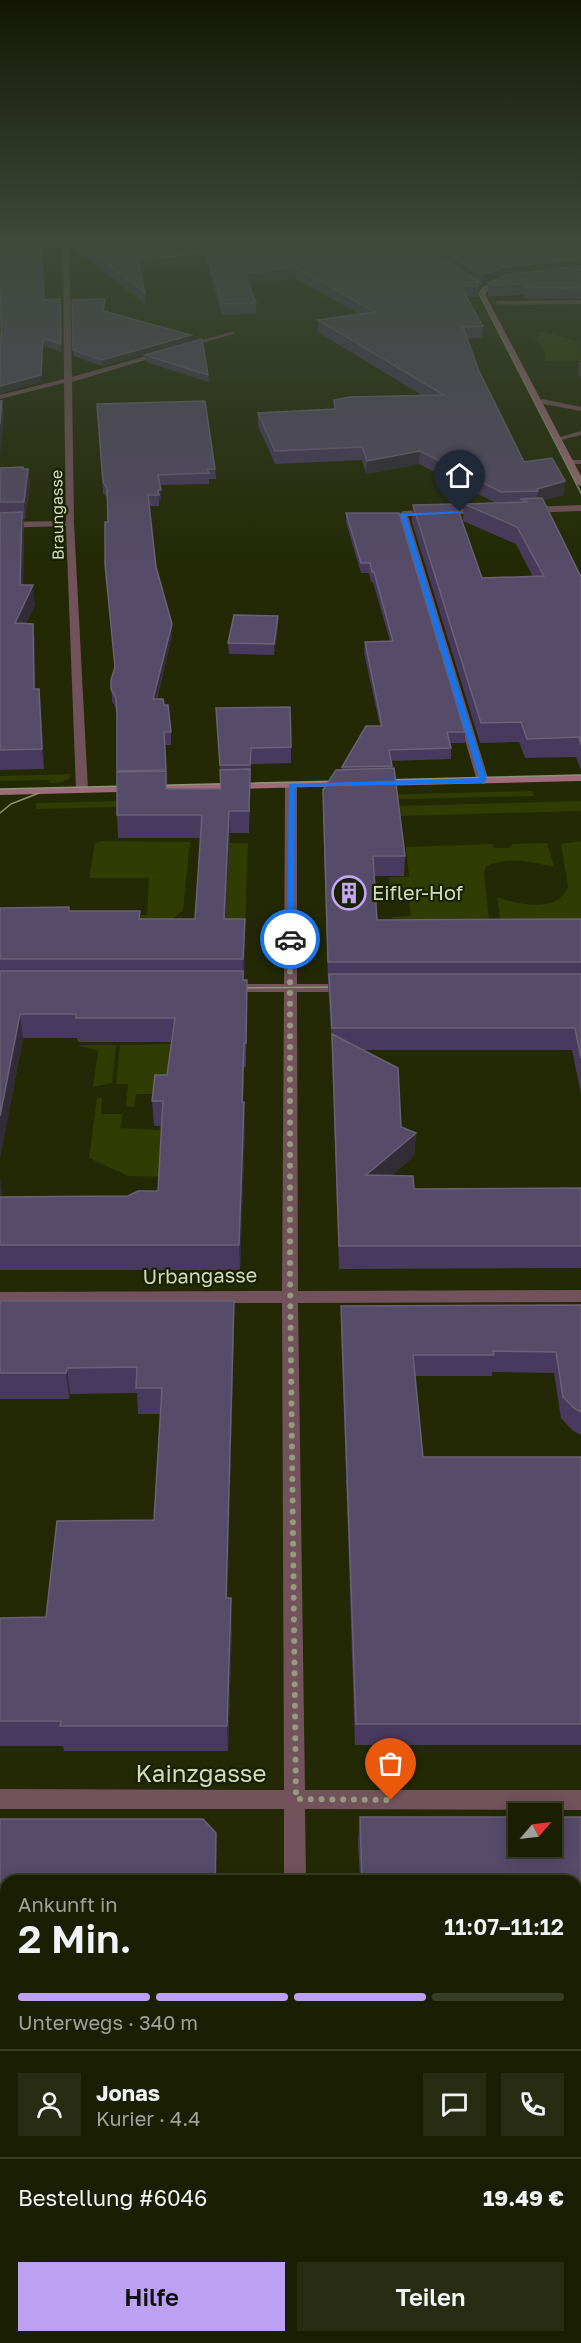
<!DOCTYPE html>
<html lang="de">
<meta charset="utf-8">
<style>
body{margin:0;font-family:"Golos Text",sans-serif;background:#272c12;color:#f1f3f6;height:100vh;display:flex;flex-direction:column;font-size:22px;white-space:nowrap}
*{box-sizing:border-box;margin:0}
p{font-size:20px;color:#9fa29a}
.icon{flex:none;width:33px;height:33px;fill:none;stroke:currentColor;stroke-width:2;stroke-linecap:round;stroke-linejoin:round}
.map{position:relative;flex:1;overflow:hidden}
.drawer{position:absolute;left:0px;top:1875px;width:582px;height:468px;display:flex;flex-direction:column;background:#1a1f03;border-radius:18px 18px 0 0;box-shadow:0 3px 15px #0003,0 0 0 2px #383d25}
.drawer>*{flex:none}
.needle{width:39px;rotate:62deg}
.fabs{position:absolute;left:508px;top:1803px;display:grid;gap:12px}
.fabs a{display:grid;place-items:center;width:54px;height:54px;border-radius:0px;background:#1a1f03;box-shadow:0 3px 15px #0003,0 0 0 2px #383d25;font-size:30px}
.pin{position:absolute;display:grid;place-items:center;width:51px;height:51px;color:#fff;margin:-62px -26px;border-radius:50% 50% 50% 0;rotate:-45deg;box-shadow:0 0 6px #0007}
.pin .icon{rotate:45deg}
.courier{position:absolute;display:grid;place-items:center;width:60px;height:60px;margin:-30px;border:4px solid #1a73e8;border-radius:50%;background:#fff;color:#222;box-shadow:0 2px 8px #0007}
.overview em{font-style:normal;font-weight:600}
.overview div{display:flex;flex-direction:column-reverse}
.overview{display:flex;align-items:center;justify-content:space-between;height:102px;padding:0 18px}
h1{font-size:39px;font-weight:600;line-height:45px}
.bar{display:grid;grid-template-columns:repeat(4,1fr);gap:9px 6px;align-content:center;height:72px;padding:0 18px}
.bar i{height:8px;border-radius:4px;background:#383d25}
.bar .selected{background:#bca0f2}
.bar p{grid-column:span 4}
.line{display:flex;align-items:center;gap:15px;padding:0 18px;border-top:2px solid #383d25}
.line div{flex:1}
.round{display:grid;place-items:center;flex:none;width:63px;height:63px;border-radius:0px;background:#272c12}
.action{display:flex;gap:12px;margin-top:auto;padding:12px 18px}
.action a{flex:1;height:69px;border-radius:0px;background:#bca0f2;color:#111;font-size:24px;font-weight:600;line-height:69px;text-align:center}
.action a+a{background:#272c12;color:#f1f3f6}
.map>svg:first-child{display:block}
.green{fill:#313c03}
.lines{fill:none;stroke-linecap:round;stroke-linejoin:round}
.service{fill:#72525b;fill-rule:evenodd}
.minor{fill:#72525b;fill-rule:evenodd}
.secondary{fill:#9d6b7a;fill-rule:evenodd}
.tram{stroke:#8e9576;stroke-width:1.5}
.wall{fill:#483a5e}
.shaded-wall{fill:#322c36}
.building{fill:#564b69;stroke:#6a6276;stroke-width:1.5}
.route{fill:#1a73e8}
.done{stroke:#959c7e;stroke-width:6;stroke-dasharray:0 10.8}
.labels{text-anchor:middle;stroke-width:4.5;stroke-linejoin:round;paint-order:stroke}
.far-street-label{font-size:16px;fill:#d3dac0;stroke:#192000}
.poi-label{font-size:20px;fill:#d3dac0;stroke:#192000;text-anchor:start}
.street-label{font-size:20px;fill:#d3dac0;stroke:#192000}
.near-street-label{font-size:24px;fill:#d3dac0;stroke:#192000}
</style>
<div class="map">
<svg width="581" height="2343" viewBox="0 0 581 2343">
<rect width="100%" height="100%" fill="#222904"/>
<!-- green -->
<path class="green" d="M539 332H546L580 342 581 361H546L544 357 547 356 534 338 540 335Z
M72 774C69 782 58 783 50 783L49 780 0 781V776Z
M532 791 534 796 332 801 324 799 323 796Z
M249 798 244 804 36 809V803Z
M581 801V811L397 816 395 806Z
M102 841 190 842 183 910 160 930 82 915H147L149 878H89L95 843Z
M581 841V930H502L497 897C517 904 560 914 568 886L561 844Z
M229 843H248L245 930H225Z
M547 843 554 867C530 862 509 856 486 866L484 873 490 929 393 931 392 917 411 916 409 900H391L389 877H409L406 847 493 844 494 848H509L513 844Z
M175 1044 169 1094H136L134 1107 126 1106 128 1084H116L120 1045Z
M78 1045H116L112 1083 93 1087 98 1051Z
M97 1098H102L101 1114H123L120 1128 159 1130 160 1126 174 1127 170 1177 128 1176 89 1158Z"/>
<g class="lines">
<!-- service -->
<path class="service" d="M581 300V304L498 305 495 303 498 301Z
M543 399 581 407V411L544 404 536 406V402Z
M581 431V435L557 441 553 439Z"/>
<!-- minor -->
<path class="minor" d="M63 239H69L72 377 231 332 236 333 72 382 74 523 88 790 82 793 76 790 66 526 0 528V522L66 521 64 383 0 399V395L64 379Z
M570 460H581V464H567L566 462Z
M581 505V511L529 513 525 510 529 507Z
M484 508 488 511 487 513 408 516 489 781 483 784 477 781 399 514 403 511Z
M291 782 297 785V984H348L355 988 348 992H297L298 1291 581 1290V1302L298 1303 305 1790H581V1810L305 1809 306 1881H284V1809H0V1789L284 1790 282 1303 0 1304V1292L282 1291 284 992H228L221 988 228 984H284L285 785Z
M281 2337H307V2343H281Z"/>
<!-- secondary -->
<path class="secondary" d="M507 280 509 283 486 292V296L581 476V486L577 484 480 296 481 290 489 285Z
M581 775V781L375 786 369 783 375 780Z
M345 781 349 782V786L0 795V789Z"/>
<!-- tram -->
<path class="tram" d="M504 281 484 287 479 294 581 493
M380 780 581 775
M0 789 344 781
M0 813 11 804 39 793
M230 988 344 987"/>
</g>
<!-- wall -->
<path class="wall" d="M0 239 45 300 60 299 61 352 43 345 41 382 2 328H0Z
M71 239H581V299L525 298 524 295 489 296 488 294V283L482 286 478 284V297H466L483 326 482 338 467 339 479 371 524 462 564 495 544 500 581 577V770L576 757 525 758 519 742 480 743 412 522 413 505 482 578 533 577 516 544 463 521 464 504 496 503 419 464 366 474 362 460 275 464 258 426V413L334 409V400L423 396 318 332V320L359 314 295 278 249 284 256 303V314L222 315 207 264 140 270 145 293V304L71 246Z
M72 300 105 305 104 311 191 335V341L102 366 74 356Z
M145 355 208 375 209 382 146 362Z
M579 362H581V379L578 374Z
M97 404 215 469 216 479H209V484L160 485 161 500 159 501V506H150L156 567 172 636 157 699 164 705 171 732V745H165L166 789H221L216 708 291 747V763L251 764 249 833H230L226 919H245L244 980H247L246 1067H244L243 1102 245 1127 240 1270H0V1180L2 1197 128 1196 158 1191 162 1126H154L152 1101 167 1075 171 1042H78L77 1038H23L0 1158V908L69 911 141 919H195L200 838H118L117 815V710L112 701 111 680 115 668 108 498 103 493Z
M0 468 28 469 30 486 25 519H23L24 530 23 585 35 604 26 623 33 624 35 643V689L41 709 44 769 0 770Z
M346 513 465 732V743H450L451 748V759L391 761 405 856 404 876H374L377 920 581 919V1094L572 1050H363L401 1127 416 1133 414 1156 391 1176 414 1189 581 1188V1268L339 1269 332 1050 328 983 323 810V790L342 769V767L380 726 364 653 365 642 390 641 373 582H371L369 573H361L346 522Z
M278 616V627L274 655 229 654 228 643Z
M0 1301H234V1327L227 1598 232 1624 228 1751H64L63 1746H0V1618L46 1617 154 1520 160 1414H138L137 1393 70 1394 69 1399H0Z
M581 1305V1435L572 1430 561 1418 554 1373 492 1372V1376H415L423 1457H581V1745H355L341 1327V1306Z
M360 1817H581V2343H577L576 2336V1881H360L358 1842Z
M0 1819 217 1858 6 1881V1964H0Z
M0 2049H6V2337H18V2339H0Z"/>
<!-- shaded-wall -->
<path class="shaded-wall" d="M182 239H205L165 245V241Z
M206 253 207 264 138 270V260Z
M581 259V269L504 278 482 286V275L505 267Z
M295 267V278L245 285V274Z
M191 335V341L102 366V360Z
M43 338V345L41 382 0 394V386Z
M2 401 4 417 0 459V424Z
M420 451 419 464 366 474 367 461Z
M28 469 30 486 25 519 24 502Z
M565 481 564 495 537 502 538 491 537 489Z
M158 490H161V500L159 501Z
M22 512 24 530 22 603 20 585Z
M33 585 35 604 17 642 15 623Z
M278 616V627L274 655V644Z
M33 624 35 643 36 709 34 689Z
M172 624V636L153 711V699Z
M39 689 41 709 44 769 42 749Z
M250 769V791L249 833V811Z
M229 811 230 833 225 942 224 919Z
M245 919V942L244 983 243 959Z
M247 980V1004L246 1067V1043Z
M20 1014 23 1038 0 1158V1116Z
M244 1043V1067L243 1127 242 1102Z
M244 1102 245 1127 240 1270 239 1245Z
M416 1133 414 1156 365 1198 366 1175Z
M0 1180 3 1203 0 1219Z
M234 1301V1327L227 1624 226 1598Z
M67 1368 70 1394 69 1399 66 1373Z
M231 1598 232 1624 228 1751 227 1726Z
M216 1833 217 1858V1881H215Z
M204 2337H206V2343H203Z"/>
<!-- building -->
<path class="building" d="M0 239H41L44 300 60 299 61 344 43 338 41 375 0 386V350L2 321H0Z
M75 239H129L164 243 193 239H409L478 281 479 286H460L483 326 463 327 479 371 524 462 552 458 565 481 537 489 538 491 501 492 420 451 367 461 362 447 275 451 258 413 335 409 334 400 350 397 444 395 318 320 375 312 295 267 245 274 256 303 222 304 206 253 138 260 145 293Z
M143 239H182L165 241Z
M424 239H581V259L505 267 482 275Z
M581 266V288L526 287 524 284 489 285 488 283 506 275Z
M105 299 103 311 191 335 102 360 73 350 72 300Z
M202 339 208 375 145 355Z
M0 401H2L0 424Z
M205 401 215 469H207L209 473 158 475 161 490H158L159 495H148L156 567 172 624 153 699H163L164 705H168L171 732H164L166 770 117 771V715L116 698 111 689V680L115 667 105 564V522H108L107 488 103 482 97 404Z
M23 467V469H28L24 502H0V468Z
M542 498 581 577V745L579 737 527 739 521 722 481 723 413 505 456 504 482 578 544 576 517 527 464 504 528 502 520 499Z
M22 512 20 585H33L15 623 33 624 34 689H39L42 749 0 750V513Z
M346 513H399L465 732H447L451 748 389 750 392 766 342 767 366 726H382L365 642 393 641 374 572H372L370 563H361Z
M234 615 278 616 274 644 228 643Z
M290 707 291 747 251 748 250 765H220L216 708Z
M394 768 405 856H373L377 920 581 919V962H328L323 790 336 770Z
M250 769 249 811H229L224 919H245L243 959H0V908L69 907V911H140L139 919H195L202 815H117V772L166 771V789H221L220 770Z
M0 971H243V980H247L246 1043H244L242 1102H244L239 1245H0V1197L128 1196 138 1191H158L163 1101H152L155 1075H167L175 1018H76V1014H20L0 1116Z
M329 974H581V1058L575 1028H332Z
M332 1034 398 1068 401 1127 416 1133 366 1175 413 1176 414 1189 581 1188V1246H339Z
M0 1301H234L226 1598H231L227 1726H60L61 1721H0V1618L46 1617 57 1521 154 1520 162 1388H136L137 1367 67 1368 66 1373H0Z
M581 1305V1412L575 1409 563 1397 556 1352 493 1351 494 1355H413L423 1457H581V1724H356L341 1306Z
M360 1817H519V1846H552V1817H581V2308L579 2287H576V1881H362Z
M0 1819H203L216 1833 215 1881H6V1940H0Z
M0 2049H6V2318H0Z
M61 2337H204L203 2343H61Z"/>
<!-- sky -->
<linearGradient id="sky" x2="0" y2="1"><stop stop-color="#131702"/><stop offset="0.42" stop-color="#3e493a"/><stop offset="1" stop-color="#3e493a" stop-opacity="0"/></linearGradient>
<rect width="581" height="567" fill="url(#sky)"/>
<!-- route -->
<path class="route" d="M460 511 462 513 406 516 487 780 483 783 295 787 294 939 287 941 289 784 479 778 400 514Z"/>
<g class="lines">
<!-- done -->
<path class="done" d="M290 939V1276L296 1799 391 1800"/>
</g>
<!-- icons -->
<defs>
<symbol id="building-ring" viewBox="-11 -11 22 22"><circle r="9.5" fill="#192000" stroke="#c2a8f2" stroke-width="1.5"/><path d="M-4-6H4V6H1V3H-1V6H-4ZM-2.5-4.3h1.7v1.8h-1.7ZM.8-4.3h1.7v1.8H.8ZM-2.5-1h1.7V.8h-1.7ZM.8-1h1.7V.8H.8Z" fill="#c2a8f2"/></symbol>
</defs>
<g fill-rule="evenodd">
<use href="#building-ring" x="330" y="874" width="38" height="38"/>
</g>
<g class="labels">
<!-- far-street labels -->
<g class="far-street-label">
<text transform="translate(57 515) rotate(-91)" y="6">Braungasse</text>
</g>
<!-- poi labels -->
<g class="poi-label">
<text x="372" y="900">Eifler-Hof</text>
</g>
<!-- street labels -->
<g class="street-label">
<text transform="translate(200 1276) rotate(-1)" y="7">Urbangasse</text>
</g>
<!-- near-street labels -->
<g class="near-street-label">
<text x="201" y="1782">Kainzgasse</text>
</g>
</g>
</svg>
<div class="fabs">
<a><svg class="needle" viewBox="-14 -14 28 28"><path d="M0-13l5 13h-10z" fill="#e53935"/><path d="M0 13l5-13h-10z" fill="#9fa29a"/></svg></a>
</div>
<div class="pin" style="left:391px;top:1800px;background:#ea580c"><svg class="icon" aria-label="bag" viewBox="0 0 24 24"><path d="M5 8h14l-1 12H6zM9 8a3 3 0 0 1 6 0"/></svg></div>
<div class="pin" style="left:460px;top:512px;background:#1f2937"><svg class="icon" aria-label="home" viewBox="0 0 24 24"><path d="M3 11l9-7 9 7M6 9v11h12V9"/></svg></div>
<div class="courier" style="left:290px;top:939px"><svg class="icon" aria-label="car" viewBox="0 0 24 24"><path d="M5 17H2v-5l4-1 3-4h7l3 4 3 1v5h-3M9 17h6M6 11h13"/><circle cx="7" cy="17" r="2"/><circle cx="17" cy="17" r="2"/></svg></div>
<section class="drawer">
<div class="overview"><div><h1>2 Min.</h1><p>Ankunft in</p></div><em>11:07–11:12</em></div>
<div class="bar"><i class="selected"></i><i class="selected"></i><i class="selected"></i><i></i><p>Unterwegs · 340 m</p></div>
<div class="line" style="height:108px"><a class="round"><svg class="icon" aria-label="person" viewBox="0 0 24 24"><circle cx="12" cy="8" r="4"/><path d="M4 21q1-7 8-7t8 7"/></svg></a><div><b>Jonas</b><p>Kurier · 4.4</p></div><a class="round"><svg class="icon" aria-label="chat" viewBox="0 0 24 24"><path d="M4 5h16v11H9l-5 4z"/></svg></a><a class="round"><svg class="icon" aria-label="phone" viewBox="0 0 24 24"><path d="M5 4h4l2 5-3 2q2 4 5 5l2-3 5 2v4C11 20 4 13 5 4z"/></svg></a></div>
<div class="line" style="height:78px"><div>Bestellung #6046</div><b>19.49 €</b></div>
<div class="action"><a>Hilfe</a><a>Teilen</a></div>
</section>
</div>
